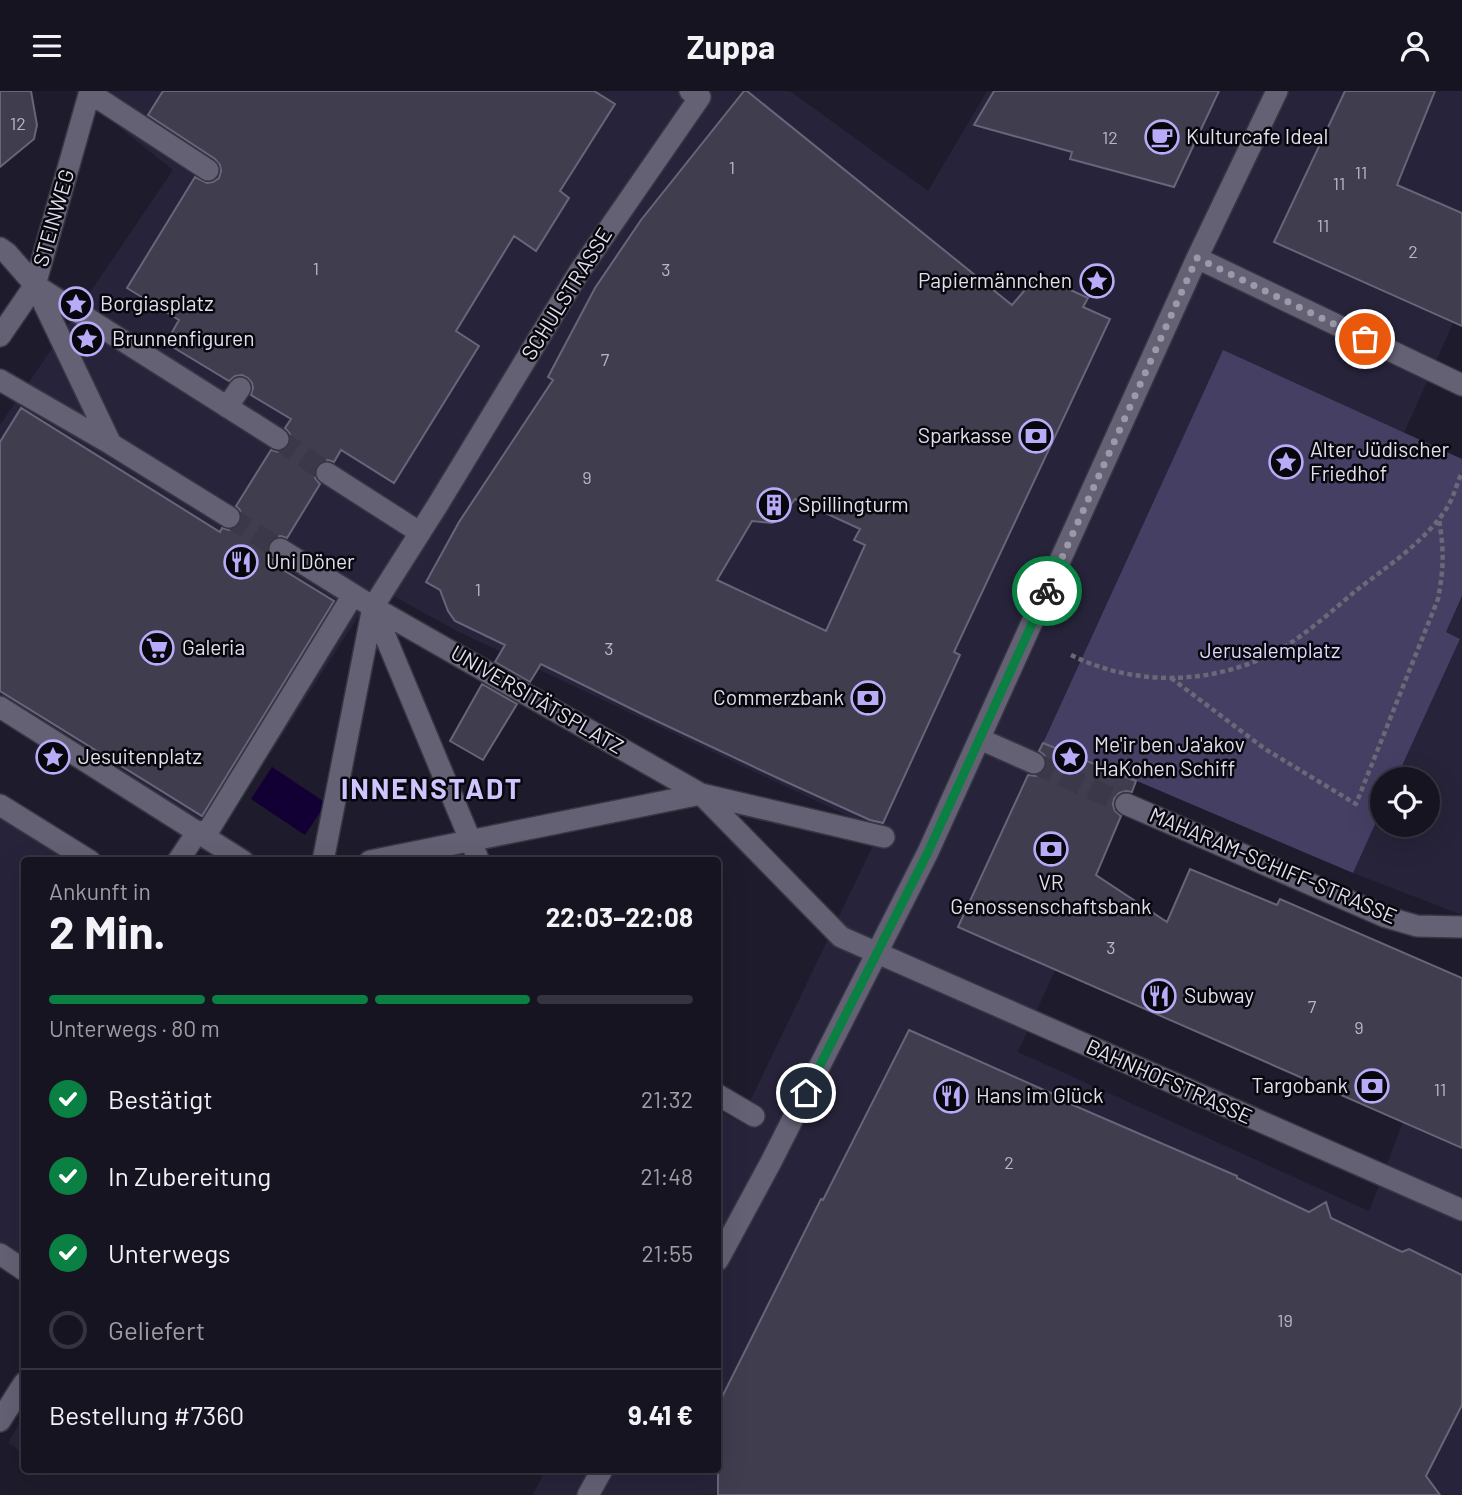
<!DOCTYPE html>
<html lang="de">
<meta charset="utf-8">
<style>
body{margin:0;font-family:Barlow,sans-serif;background:#1f1d2a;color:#f1f3f6;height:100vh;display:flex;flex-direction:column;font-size:26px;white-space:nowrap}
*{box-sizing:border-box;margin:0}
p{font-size:23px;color:#9e9ea5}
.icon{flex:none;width:38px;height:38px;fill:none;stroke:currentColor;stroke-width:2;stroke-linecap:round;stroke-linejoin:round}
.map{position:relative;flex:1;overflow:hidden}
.side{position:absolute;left:21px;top:766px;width:700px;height:616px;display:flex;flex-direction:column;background:#161421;border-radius:7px;box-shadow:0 7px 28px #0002,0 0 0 2px #35333f}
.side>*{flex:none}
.tools{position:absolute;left:1370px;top:676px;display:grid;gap:14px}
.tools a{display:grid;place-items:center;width:70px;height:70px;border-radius:50%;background:#161421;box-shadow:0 7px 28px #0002,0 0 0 2px #35333f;font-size:35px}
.pin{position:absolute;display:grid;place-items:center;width:60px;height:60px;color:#fff;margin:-30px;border:4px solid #fff;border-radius:50%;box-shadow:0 2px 7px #0007}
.courier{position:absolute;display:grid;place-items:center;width:70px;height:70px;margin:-35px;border:5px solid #0b8043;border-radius:50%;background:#fff;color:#222;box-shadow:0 2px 9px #0007}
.summary em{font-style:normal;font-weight:700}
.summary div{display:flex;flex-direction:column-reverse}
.summary{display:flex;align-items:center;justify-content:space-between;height:119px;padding:0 28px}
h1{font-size:46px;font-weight:700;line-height:52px}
.bar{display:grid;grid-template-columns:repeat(4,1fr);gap:10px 7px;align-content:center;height:84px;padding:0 28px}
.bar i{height:9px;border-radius:5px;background:#35333f}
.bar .active{background:#0b8043}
.bar p{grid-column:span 4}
.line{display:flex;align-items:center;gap:18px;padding:0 28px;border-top:2px solid #35333f}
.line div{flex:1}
ol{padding:0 28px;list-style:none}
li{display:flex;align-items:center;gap:21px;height:77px}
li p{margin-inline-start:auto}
li .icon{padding:7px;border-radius:50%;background:#0b8043;color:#fff;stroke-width:4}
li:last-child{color:#9e9ea5}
li i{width:38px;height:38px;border:4px solid #35333f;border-radius:50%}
header{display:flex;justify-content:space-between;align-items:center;height:91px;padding:0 28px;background:#161421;font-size:32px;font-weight:700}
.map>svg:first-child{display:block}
.built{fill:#27233a}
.green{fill:#463f64}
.water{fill:#120034}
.building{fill:#403d4f;stroke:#68657a;stroke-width:2;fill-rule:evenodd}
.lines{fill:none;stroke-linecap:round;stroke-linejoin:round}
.minor-tunnel{stroke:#3b3849;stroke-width:21;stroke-dasharray:21 10;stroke-linecap:butt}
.minor-casing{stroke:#383643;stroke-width:24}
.path{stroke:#6b6877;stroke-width:4.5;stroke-dasharray:5 3.5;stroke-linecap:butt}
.minor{stroke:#646175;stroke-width:21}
.done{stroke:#9c9aa8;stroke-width:7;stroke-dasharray:0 12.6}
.route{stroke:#0b8043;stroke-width:9}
.labels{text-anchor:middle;stroke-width:5;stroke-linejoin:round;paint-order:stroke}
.number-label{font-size:18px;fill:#b8b6c4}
.poi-label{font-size:21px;fill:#e0dfeb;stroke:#08070e;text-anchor:start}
.street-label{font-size:21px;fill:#e0dfeb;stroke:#08070e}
.park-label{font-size:21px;fill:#ddd8fe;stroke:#08070e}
.district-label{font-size:28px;font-weight:bold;letter-spacing:2px;fill:#cec4fe;stroke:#08070e}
</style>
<header><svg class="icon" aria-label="menu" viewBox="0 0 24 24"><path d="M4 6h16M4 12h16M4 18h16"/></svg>Zuppa<svg class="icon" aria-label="person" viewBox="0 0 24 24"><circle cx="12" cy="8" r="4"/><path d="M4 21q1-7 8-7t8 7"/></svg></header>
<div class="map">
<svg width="1462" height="1404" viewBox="0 0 1462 1404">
<rect width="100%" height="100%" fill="#1e1b2c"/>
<!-- built -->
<path class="built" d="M74 0H790L928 100 987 0H1462V212L1404 342 1223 260 1044 649 1136 690 1055 879 1018 961 1369 1120 1403 1031 1462 895V1404H532L546 1379H718V1019L740 1031 880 740 457 540 377 496 222 738 209 753 0 624V334L173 79Z
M1462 505V824L1353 782 1382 718V733H1428V688H1396L1460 548 1446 541Z
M0 723 74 770H24V1168L0 1153Z
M24 1324V1362L8 1352Z"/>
<!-- green -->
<path class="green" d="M1223 259 1462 368V505L1446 541 1460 548 1396 688H1382V718L1353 782 1090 670 1043 652Z"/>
<!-- water -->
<path class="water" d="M272 676 326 712 305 744 251 708Z"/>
<!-- building -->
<path class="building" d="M0 0H31L37 34 34 48 0 76Z
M163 0H594L615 13 560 100 569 107 536 160 514 145 456 240 479 255 394 392 341 359 334 371 328 369 322 370 316 376 314 381 315 387 320 393 287 447 281 445 274 446 269 452 267 458 269 465 273 469 272 472 334 510 202 725 0 600V351L21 317 220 441 222 437 229 439 236 437 240 433 242 426 240 419 236 415 271 359 278 361 283 360 289 356 291 349 290 343 285 337 291 328 251 304 253 297 252 292 248 287 242 284 235 285 229 290 166 252 179 229 127 197 195 86 207 92 213 91 219 87 221 80 220 74 215 68 148 24Z
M744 0H747L1012 214 1038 184 1088 207 1083 216 1110 228 954 561 960 564 883 732 870 729 782 689 644 624 541 573 530 591 495 571 505 554 455 530 448 520 440 499 426 491 459 431 553 289 548 286 595 197 641 129ZM795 408 860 438 854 449 865 454 826 540 717 489 752 430 772 432 781 428Z
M994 0H1219L1174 96 1070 68 1072 61 974 34Z
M1345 0H1435L1397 94 1462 122V235L1274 151Z
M482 593 517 613 483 669 450 650Z
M1043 652 1136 690 1132 701 1125 700 1119 702 1114 708 1113 714 1115 720 1121 725 1096 784 1167 831 1190 778 1277 814 1280 808 1462 887V1057L958 836 1028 684 1036 685 1042 682 1046 678 1047 670 1044 664 1039 660Z
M909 939 1060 1006 1059 1008 1237 1085V1087L1309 1121 1326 1111 1331 1127 1402 1161 1409 1158 1462 1184V1314L1426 1385 1440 1404H718V1314L821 1108 823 1109Z"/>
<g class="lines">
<!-- minor-tunnel -->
<path class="minor-tunnel" d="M278 348 327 382
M229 426 280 458
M1034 672 1126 713"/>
<defs>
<path id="minor" d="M90 2 208 79
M0 157 7 162 35 194 111 353 229 426
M1197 167 1462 294
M35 194 278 348
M0 245 35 194 90 0
M0 289 111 353
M227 316 240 297
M327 382 419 441
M280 458 373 516 701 703 841 846 1462 1119
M373 516 479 770
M0 616 243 770
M980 648 1034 672
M1126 713 1386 826 1417 835 1462 836
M0 714 90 770
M205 745 353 504
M178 770 198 740
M323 770 373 516 437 415 579 181 700 6 690 0
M370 770 701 703 884 746
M718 1004 754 1025
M0 1163 24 1179
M718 1169 771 1071 928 761 1197 167 1277 0
M0 1330 24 1292
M588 1404 602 1379"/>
</defs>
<!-- minor casing -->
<use href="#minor" class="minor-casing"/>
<!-- path -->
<path class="path" d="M1071 564C1137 597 1219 594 1282 557 1307 543 1335 517 1358 498 1387 476 1429 447 1448 415 1454 405 1457 392 1462 381
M1171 587 1265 658 1356 713 1438 508C1444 476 1444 460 1439 428"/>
<!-- minor -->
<use href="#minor" class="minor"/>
</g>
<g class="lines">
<!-- done -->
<path class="done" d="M1047 500 1197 167 1365 248"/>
<!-- route -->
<path class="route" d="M806 1002 928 761 1047 500"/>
</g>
<!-- icons -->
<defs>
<symbol id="cafe-ring" viewBox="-11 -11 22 22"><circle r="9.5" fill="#08070e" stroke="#b9abf7" stroke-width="1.5"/><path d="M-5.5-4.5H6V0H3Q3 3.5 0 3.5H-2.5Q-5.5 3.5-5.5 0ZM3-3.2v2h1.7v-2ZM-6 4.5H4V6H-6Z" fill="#b9abf7"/></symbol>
<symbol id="sight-ring" viewBox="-11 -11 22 22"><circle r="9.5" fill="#08070e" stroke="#b9abf7" stroke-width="1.5"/><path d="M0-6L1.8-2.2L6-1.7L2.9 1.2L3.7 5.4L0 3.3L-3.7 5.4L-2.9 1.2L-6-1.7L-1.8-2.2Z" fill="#b9abf7"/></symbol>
<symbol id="bank-ring" viewBox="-11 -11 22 22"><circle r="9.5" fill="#08070e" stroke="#b9abf7" stroke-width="1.5"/><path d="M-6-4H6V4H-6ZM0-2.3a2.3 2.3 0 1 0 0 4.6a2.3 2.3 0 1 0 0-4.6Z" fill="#b9abf7"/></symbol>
<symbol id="building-ring" viewBox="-11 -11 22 22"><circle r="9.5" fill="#08070e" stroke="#b9abf7" stroke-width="1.5"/><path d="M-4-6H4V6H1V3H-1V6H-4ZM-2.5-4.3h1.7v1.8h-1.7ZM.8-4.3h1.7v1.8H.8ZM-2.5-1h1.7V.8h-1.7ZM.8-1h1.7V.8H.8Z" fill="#b9abf7"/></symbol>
<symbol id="restaurant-ring" viewBox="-11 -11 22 22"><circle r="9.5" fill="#08070e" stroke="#b9abf7" stroke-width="1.5"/><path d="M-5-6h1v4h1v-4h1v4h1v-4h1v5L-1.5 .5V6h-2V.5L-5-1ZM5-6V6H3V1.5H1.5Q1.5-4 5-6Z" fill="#b9abf7"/></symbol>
<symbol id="supermarket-ring" viewBox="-11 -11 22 22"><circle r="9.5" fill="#08070e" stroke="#b9abf7" stroke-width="1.5"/><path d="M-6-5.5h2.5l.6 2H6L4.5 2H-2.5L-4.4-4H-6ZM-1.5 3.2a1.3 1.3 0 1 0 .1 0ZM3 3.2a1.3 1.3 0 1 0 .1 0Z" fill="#b9abf7"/></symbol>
</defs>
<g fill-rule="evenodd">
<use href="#cafe-ring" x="1143" y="27" width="38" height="38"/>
<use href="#sight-ring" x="1078" y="171" width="38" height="38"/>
<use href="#sight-ring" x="57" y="194" width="38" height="38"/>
<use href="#sight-ring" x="68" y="229" width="38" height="38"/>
<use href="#bank-ring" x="1017" y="326" width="38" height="38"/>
<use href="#sight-ring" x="1267" y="352" width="38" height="38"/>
<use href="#building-ring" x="755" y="395" width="38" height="38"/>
<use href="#restaurant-ring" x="222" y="452" width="38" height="38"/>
<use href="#supermarket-ring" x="138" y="538" width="38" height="38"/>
<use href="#bank-ring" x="849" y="588" width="38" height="38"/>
<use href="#sight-ring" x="34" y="647" width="38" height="38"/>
<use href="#sight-ring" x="1051" y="647" width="38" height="38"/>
<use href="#bank-ring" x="1032" y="739" width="38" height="38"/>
<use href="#restaurant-ring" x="1140" y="886" width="38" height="38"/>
<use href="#bank-ring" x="1353" y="976" width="38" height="38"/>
<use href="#restaurant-ring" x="932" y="986" width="38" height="38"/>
</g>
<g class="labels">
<!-- number labels -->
<g class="number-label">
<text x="18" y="39">12</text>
<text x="1110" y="53">12</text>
<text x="732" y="83">1</text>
<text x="1361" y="88">11</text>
<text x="1339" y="99">11</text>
<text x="1323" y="141">11</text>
<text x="1413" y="167">2</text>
<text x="316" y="184">1</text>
<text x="666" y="185">3</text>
<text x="605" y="275">7</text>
<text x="587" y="393">9</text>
<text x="478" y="505">1</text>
<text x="609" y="564">3</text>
<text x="1111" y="863">3</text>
<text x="1312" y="922">7</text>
<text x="1359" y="943">9</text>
<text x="1440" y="1005">11</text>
<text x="1009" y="1078">2</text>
<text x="1285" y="1236">19</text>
</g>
<!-- poi labels -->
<g class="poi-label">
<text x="1186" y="53">Kulturcafe Ideal</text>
<text x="1072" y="197" text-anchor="end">Papiermännchen</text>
<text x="100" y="220">Borgiasplatz</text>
<text x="112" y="255">Brunnenfiguren</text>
<text x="1012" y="352" text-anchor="end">Sparkasse</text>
<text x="1310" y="366">Alter Jüdischer<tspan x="1310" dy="24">Friedhof</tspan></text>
<text x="798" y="421">Spillingturm</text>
<text x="266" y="478">Uni Döner</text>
<text x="182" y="564">Galeria</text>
<text x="844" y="614" text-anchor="end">Commerzbank</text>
<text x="1094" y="661">Me'ir ben Ja'akov<tspan x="1094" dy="24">HaKohen Schiff</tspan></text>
<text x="78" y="673">Jesuitenplatz</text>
<text x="1051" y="799" text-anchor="middle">VR<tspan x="1051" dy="24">Genossenschaftsbank</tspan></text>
<text x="1184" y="912">Subway</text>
<text x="1348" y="1002" text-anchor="end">Targobank</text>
<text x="976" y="1012">Hans im Glück</text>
</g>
<!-- street labels -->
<g class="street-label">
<text transform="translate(54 127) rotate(-74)" y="7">STEINWEG</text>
<text transform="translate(567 203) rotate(-58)" y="7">SCHULSTRASSE</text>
<text transform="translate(537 609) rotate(30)" y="7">UNIVERSITÄTSPLATZ</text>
<text transform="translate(1273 775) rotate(23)" y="7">MAHARAM-SCHIFF-STRASSE</text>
<text transform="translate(1169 991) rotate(24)" y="7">BAHNHOFSTRASSE</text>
</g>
<!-- park labels -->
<g class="park-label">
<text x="1270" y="567">Jerusalemplatz</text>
</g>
<!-- district labels -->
<g class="district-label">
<text x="432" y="708">INNENSTADT</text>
</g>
</g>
</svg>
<div class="tools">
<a><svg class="icon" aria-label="locate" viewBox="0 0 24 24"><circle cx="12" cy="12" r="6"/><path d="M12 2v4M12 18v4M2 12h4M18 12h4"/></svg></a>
</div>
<div class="pin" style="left:1365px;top:248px;background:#ea580c"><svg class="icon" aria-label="bag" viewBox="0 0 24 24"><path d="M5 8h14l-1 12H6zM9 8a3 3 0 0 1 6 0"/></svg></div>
<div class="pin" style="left:806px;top:1002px;background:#1f2937"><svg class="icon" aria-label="home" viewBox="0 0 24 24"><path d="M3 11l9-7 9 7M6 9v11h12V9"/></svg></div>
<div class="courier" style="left:1047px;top:500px"><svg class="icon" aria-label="bike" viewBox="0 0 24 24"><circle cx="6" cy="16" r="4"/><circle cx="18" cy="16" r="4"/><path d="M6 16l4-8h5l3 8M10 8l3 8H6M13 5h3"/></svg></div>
<section class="side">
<div class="summary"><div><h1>2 Min.</h1><p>Ankunft in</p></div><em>22:03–22:08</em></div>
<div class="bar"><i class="active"></i><i class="active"></i><i class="active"></i><i></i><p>Unterwegs · 80 m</p></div>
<ol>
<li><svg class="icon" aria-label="check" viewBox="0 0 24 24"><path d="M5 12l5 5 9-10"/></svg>Bestätigt<p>21:32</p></li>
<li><svg class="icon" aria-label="check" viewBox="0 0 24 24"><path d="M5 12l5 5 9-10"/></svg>In Zubereitung<p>21:48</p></li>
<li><svg class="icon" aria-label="check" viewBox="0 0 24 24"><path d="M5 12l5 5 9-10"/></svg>Unterwegs<p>21:55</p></li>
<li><i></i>Geliefert</li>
</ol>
<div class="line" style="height:91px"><div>Bestellung #7360</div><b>9.41 €</b></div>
</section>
</div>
